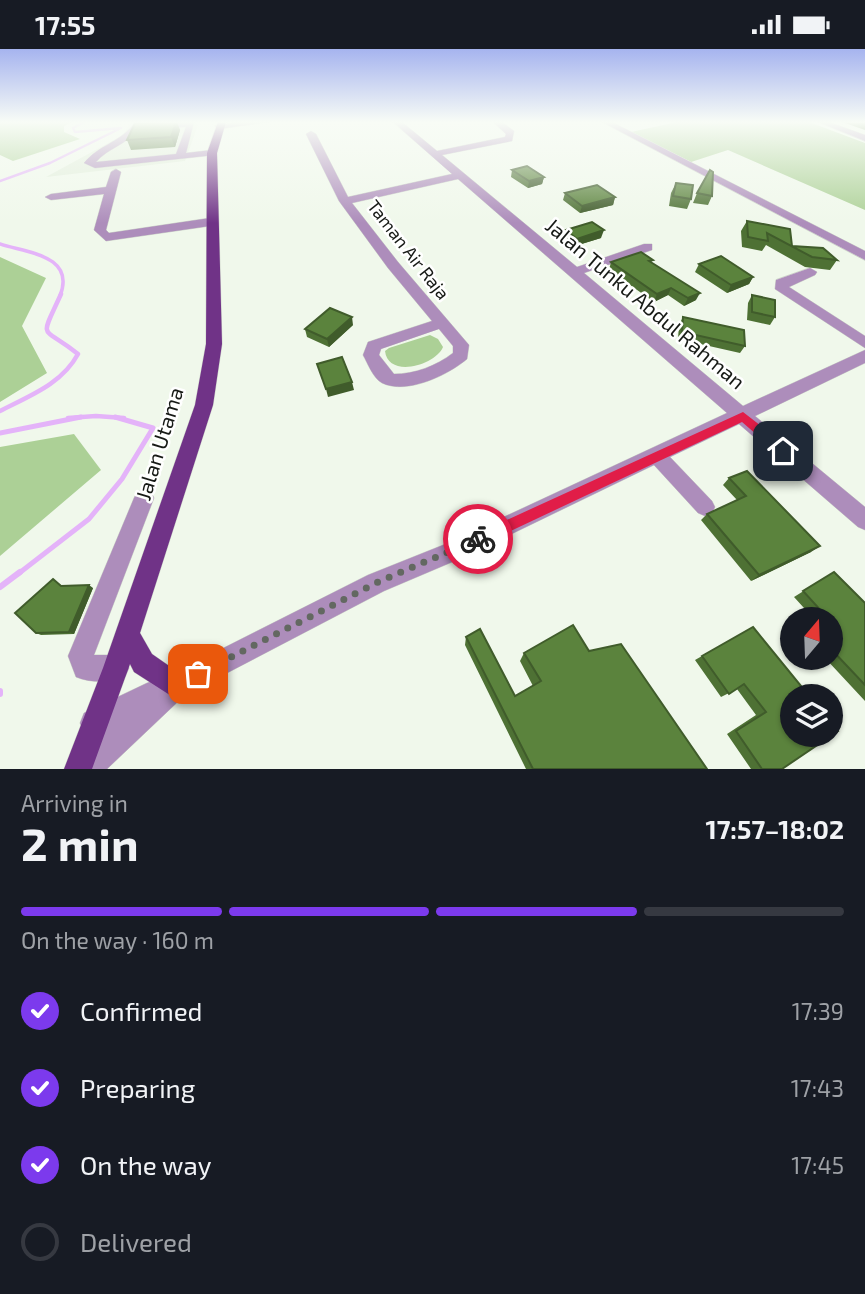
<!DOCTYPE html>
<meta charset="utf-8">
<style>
body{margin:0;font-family:"Exo 2",sans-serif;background:#20242c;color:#f1f3f6;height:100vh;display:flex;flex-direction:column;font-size:26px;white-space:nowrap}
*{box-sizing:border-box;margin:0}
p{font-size:23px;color:#9ea1a6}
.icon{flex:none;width:38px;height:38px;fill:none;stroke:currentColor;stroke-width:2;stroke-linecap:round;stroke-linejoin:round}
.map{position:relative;height:720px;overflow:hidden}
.details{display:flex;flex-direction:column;background:#171b24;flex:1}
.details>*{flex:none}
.needle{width:46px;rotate:19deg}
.buttons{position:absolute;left:780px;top:558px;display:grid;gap:14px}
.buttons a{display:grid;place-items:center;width:63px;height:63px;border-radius:50%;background:#171b24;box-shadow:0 2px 5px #0004;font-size:35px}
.pin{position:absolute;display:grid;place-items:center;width:60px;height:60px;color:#fff;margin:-30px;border-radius:14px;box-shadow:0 4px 10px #0006}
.courier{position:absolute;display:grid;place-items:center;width:70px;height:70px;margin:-35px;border:5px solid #e11d48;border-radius:50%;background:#fff;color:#222;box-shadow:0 2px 9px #0007}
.summary em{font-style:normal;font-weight:700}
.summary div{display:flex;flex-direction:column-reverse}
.summary{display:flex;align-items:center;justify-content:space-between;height:119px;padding:0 21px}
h1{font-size:46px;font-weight:700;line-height:52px}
.bar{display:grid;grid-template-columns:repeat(4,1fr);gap:10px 7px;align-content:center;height:84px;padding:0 21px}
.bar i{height:9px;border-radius:5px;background:#363941}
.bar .selected{background:#7c3aed}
.bar p{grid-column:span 4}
ol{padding:0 21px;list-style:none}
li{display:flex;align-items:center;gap:21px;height:77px}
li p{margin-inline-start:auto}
li .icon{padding:7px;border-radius:50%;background:#7c3aed;color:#fff;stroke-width:4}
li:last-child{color:#9ea1a6}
li i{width:38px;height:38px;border:4px solid #363941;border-radius:50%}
.status{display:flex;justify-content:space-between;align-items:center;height:49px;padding:0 35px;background:#171b24;direction:ltr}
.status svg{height:19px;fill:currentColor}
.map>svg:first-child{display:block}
.built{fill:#e1edda}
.green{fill:#acd096}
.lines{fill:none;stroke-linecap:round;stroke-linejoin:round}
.stream-far4{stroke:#e4b3f9;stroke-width:2.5}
.stream-far3{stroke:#e4b3f9;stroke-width:3.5}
.stream-far2{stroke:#e4b3f9;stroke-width:4.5}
.stream-far1{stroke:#e4b3f9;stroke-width:5}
.stream{stroke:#e4b3f9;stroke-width:6}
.minor-casing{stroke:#cdd4c9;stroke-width:1}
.major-casing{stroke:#cdd4c9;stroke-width:1}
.minor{fill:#ad8dbb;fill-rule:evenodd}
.major{fill:#703387;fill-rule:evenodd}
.wall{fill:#4e7134}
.shaded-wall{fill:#405c2b}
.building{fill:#5b833d;stroke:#405c2b;stroke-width:2}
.route{fill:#e11d48}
.done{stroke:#636861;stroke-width:7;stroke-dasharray:0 12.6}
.labels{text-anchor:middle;stroke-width:5;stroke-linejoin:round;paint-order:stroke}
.far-street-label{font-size:18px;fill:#171a16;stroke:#fff}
.street-label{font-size:21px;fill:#171a16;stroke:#fff}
</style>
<div class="status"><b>17:55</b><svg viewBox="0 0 49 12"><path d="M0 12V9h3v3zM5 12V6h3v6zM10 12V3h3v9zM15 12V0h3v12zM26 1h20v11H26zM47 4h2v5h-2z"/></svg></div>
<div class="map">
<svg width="865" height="720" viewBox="0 0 865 720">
<rect width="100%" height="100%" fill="#f0f8eb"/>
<!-- built -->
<path class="built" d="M199 73 185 112 46 128 123 86 130 74Z"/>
<!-- green -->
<path class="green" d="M0 73H73L64 77V83L80 90 13 112 0 106Z
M677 73H809L865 94V161L728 101 691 113 631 83Z
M0 208 46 229 22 277 47 324 0 353Z
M430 286 438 290 443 298C436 316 388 330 385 302L389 299Z
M74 385 101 421 0 507V398Z"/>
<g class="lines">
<!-- stream-far4 -->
<path class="stream-far4" d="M0 132 50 114 121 79 75 83 73 79 84 73"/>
<!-- stream-far3 -->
<path class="stream-far3" d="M0 195C27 204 76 206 60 247"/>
<!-- stream-far2 -->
<path class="stream-far2" d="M0 362C29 347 62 335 78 305 41 275 39 294 61 245
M68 369 96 367 124 369"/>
<!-- stream-far1 -->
<path class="stream-far1" d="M0 384 81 368
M18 525 89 470 122 430 153 379 115 368"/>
<!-- stream -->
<path class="stream" d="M0 538 20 523
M0 642V645"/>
<defs>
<path id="minor" d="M194 73 186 104 212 101 217 104 215 106 95 119 84 114C99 96 118 94 132 77ZM186 78 176 105 96 113C108 99 126 96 138 81Z
M238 73H269L219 80 215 77Z
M393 73H402L437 102 505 88 506 85 493 73H502L514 82 512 92 442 106 577 218 644 195H652V201L584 224 743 357 865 301V314L755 367 865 458V481L858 478 739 375 670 408 712 452 715 458 712 464 705 467 698 464 654 416 464 508 384 542 185 646 107 720H75L79 710 105 683 94 688 84 684 80 674 84 664 147 634 172 625 368 526 448 494 727 364 458 130 352 154 398 213 469 296 467 310C448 326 407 346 382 334 373 329 368 315 363 306L368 293 432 272 388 219 339 152 306 85 311 82 316 85 348 148 452 125ZM439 280 453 297V304C436 317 415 325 394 325L379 306 381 300Z
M602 73H612L865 202V211Z
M818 73H829L865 86V92Z
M116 120 121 123 106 181 109 184 210 169 216 173 210 177 106 192 94 181 104 145 51 151 45 148 51 145 106 138 111 123Z
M810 219 817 223 815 226 789 238 865 287V299L775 240 776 231Z
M144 440 151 443 154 449 94 606H116L125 610 129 619 125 628C111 634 90 634 76 628L68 607 134 449 137 443Z"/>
<path id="major" d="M218 73H226L217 104 222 295 213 356 140 584 152 605 185 628 189 637 185 646 176 650 134 623 130 615 92 720H64L103 619 195 356 206 295 207 104Z"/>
</defs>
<!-- minor casing -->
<use href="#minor" class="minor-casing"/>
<!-- major casing -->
<use href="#major" class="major-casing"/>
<!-- minor -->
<use href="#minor" class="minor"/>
<!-- major -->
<use href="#major" class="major"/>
</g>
<!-- wall -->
<path class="wall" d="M144 73H176L180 81 175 98 131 101 127 91Z
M842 73H865V81Z
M512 121 544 128 542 135 528 139 511 128Z
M676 134 691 150 687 160 669 157 671 144Z
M565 144 615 148 613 156 580 164 563 151Z
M697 144 712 147 708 156 693 154Z
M747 172 792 197 837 211 830 221 805 218 766 196 762 202 742 198 741 182Z
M566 181 601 189 575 197 564 189Z
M611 213H651L696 251 684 257 668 246 654 253 609 221Z
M699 215 753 228 749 235 727 244 695 223Z
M752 246 775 268 770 276 747 271 748 254Z
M683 268 745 297 740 304 678 290 679 276Z
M353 276 329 298 307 288 305 280Z
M729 429 811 503 751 532 701 471 707 465 737 451 723 436Z
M834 523 865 554V652L825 609H831V570H813H814L794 548Z
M57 533 62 537 93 539 74 585 41 586 36 584Z
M753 578 782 720H751L727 685 756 666 737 640 721 648 695 611Z
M466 588 515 647 533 637 520 612 524 604 589 602 707 720H526L465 596Z"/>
<!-- shaded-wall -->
<path class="shaded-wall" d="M176 73H177L180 81 175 98 171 88Z
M544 128 542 135 528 139 529 132Z
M615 148 613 156 580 164 582 157Z
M604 181 601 189 575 197 577 190Z
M753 228 749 235 727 244 731 236Z
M671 239 668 246 654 253 657 245Z
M700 244 696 251 684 257 688 249Z
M352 268 353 276 329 298 327 290Z
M352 333 354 341 328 348 326 340Z
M820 497 811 503 751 532 759 526Z
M89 536 93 539 74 585 69 583Z"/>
<!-- building -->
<path class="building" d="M154 73H176L171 88 127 91 135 74Z
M527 117 544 128 529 132 512 121Z
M710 121 713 123 712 147 697 144Z
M676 134 693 136 691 150 673 147Z
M597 136 615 148 582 157 565 144Z
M747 172 790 180 792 197 823 199 837 211 812 208 767 184 768 192 748 188Z
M592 173 604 181 577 190 566 181Z
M641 203 653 211 649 212 700 244 688 249 671 239 657 245 611 213Z
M721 207 753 228 731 236 699 215Z
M752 246 775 251V268L752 263Z
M330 259 352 268 327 290 305 280Z
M683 268 744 281 745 297 682 283Z
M342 308 352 333 326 340 317 315Z
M747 422 820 497 759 526 707 465 746 447 729 429Z
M834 523 865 554V636L831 600V570H815L824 565 803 542Z
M53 530 61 537 89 536 69 583 36 584 15 564Z
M573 576 589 602 621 595 707 720H533L466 588 480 580 515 647 541 632 524 604Z
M753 578 810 648H793V686H831V673L838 682 782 720H762L736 682 766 663 744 635 729 645 702 607Z"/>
<!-- sky -->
<linearGradient id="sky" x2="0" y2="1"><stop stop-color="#a6b4ef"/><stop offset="0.42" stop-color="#f8fcf6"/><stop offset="1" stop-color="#f8fcf6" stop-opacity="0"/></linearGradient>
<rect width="865" height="174" fill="url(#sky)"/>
<!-- route -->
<path class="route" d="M743 363 788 398V405H779L742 373 483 495H474V486Z"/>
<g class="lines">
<!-- done -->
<path class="done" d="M198 625 376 534 478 490"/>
</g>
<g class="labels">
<!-- far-street labels -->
<g class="far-street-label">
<text transform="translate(408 201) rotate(52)" y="6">Taman Air Raja</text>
</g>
<!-- street labels -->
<g class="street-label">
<text transform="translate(645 255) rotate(40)" y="7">Jalan Tunku Abdul Rahman</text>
<text transform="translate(160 395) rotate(-73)" y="7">Jalan Utama</text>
</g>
</g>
</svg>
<div class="buttons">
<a><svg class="needle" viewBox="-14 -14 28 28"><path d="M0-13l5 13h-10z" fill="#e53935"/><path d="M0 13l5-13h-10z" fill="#9ea1a6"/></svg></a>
<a><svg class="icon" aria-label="layers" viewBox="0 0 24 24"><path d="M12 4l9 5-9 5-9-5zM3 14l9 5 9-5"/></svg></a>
</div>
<div class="pin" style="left:198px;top:625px;background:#ea580c"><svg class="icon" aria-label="bag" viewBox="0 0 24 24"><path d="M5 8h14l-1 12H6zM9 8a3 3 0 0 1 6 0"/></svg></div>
<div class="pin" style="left:783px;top:402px;background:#1f2937"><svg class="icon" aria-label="home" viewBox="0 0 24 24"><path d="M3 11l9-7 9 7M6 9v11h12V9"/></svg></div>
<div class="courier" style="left:478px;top:490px"><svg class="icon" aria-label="bike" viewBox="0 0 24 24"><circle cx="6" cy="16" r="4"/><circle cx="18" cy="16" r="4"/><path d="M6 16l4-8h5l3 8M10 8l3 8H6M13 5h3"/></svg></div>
</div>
<section class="details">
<div class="summary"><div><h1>2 min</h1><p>Arriving in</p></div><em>17:57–18:02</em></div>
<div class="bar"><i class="selected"></i><i class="selected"></i><i class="selected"></i><i></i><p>On the way · 160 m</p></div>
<ol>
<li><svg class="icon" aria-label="check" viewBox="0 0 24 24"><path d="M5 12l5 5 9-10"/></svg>Confirmed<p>17:39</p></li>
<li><svg class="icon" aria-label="check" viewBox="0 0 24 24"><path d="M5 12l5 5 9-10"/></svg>Preparing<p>17:43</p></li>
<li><svg class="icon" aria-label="check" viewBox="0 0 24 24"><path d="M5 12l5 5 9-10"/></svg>On the way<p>17:45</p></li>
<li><i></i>Delivered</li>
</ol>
</section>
